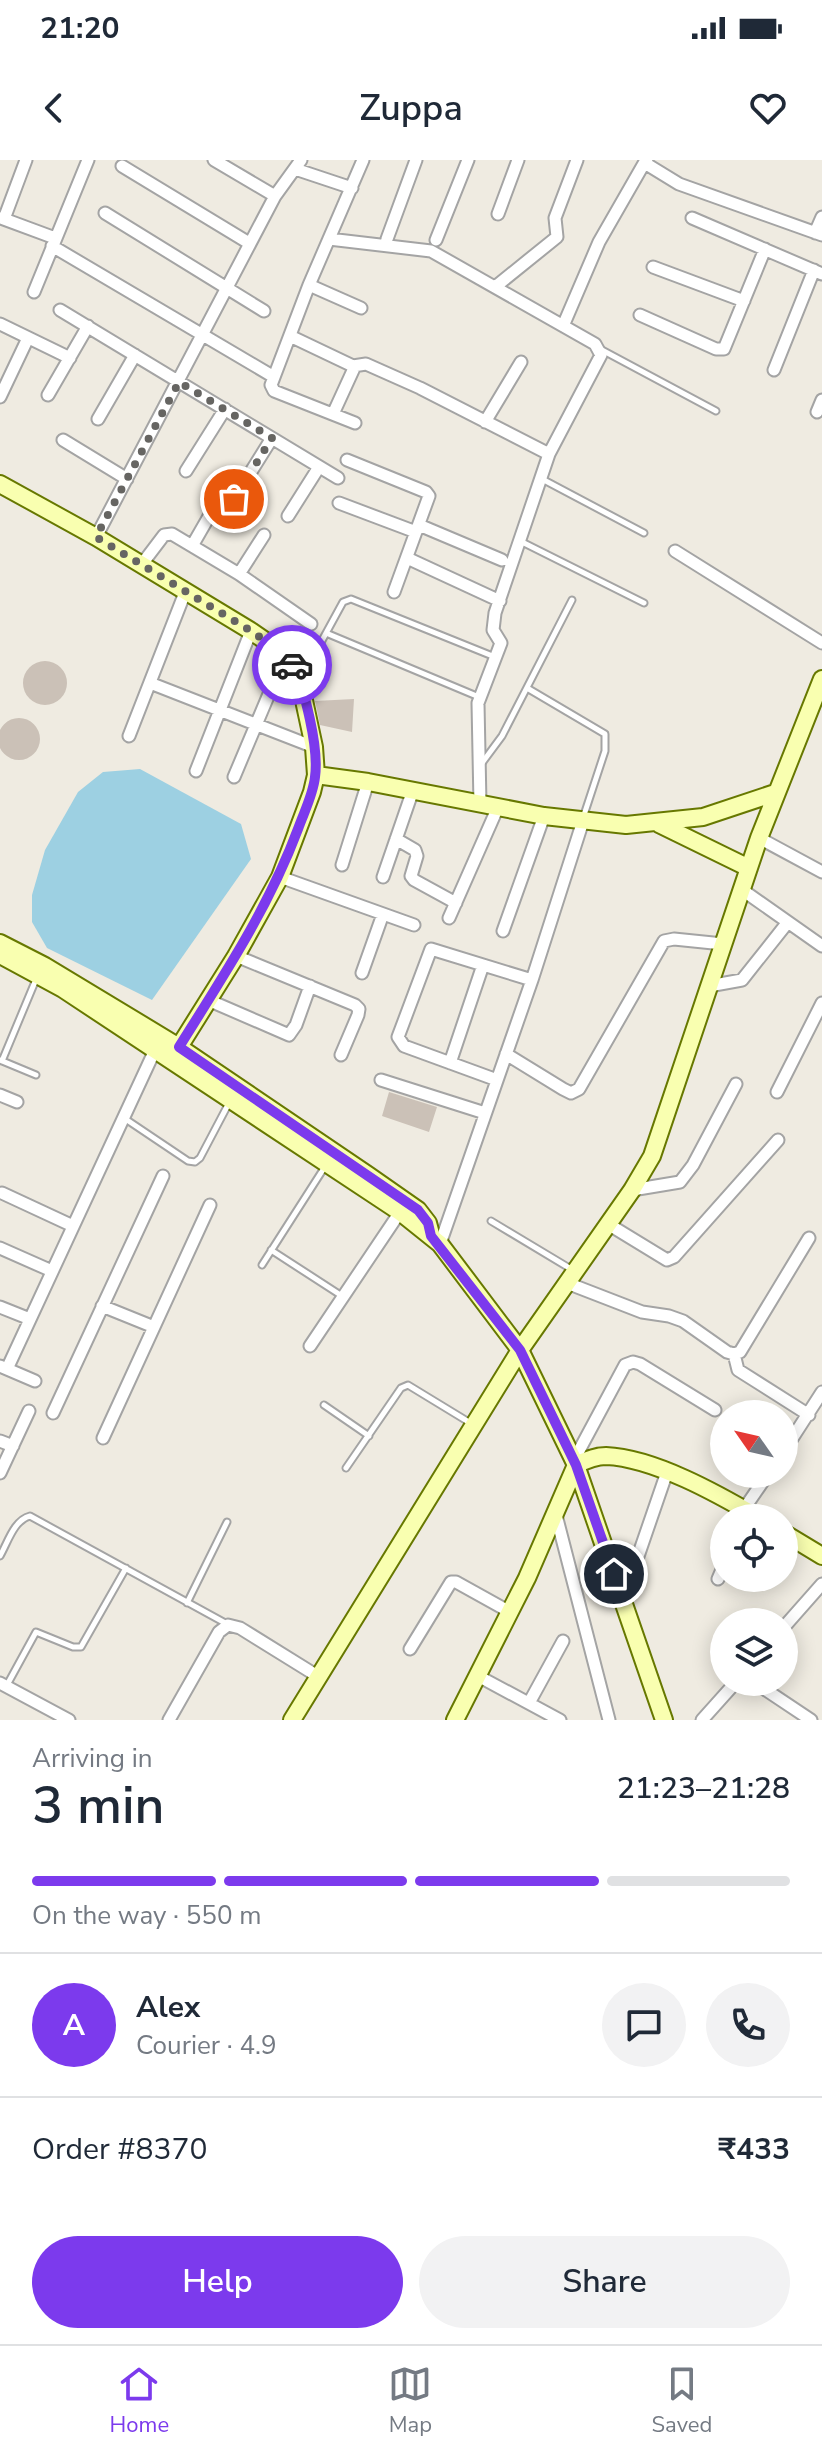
<!DOCTYPE html>
<meta charset="utf-8">
<style>
body{margin:0;font-family:"Nunito Sans",sans-serif;background:#f2f2f3;color:#1f2937;height:100vh;display:flex;flex-direction:column;font-size:30px;white-space:nowrap}
*{box-sizing:border-box;margin:0}
p{font-size:26px;color:#747a83}
.icon{flex:none;width:44px;height:44px;fill:none;stroke:currentColor;stroke-width:2;stroke-linecap:round;stroke-linejoin:round}
.map{position:relative;height:1560px;overflow:hidden}
.details{display:flex;flex-direction:column;background:#fff;flex:1}
.details>*{flex:none}
.needle{width:52px;rotate:304deg}
.tools{position:absolute;left:710px;top:1240px;display:grid;gap:16px}
.tools a{display:grid;place-items:center;width:88px;height:88px;border-radius:50%;background:#fff;box-shadow:0 4px 20px #0003;font-size:40px}
.pin{position:absolute;display:grid;place-items:center;width:68px;height:68px;color:#fff;margin:-34px;border:4px solid #fff;border-radius:50%;box-shadow:0 2px 8px #0007}
.courier{position:absolute;display:grid;place-items:center;width:80px;height:80px;margin:-40px;border:6px solid #7c3aed;border-radius:50%;background:#fff;color:#222;box-shadow:0 2px 10px #0007}
.overview em{font-style:normal;font-weight:600}
.overview div{display:flex;flex-direction:column-reverse}
.overview{display:flex;align-items:center;justify-content:space-between;height:136px;padding:0 32px}
h1{font-size:52px;font-weight:600;line-height:60px}
.bar{display:grid;grid-template-columns:repeat(4,1fr);gap:12px 8px;align-content:center;height:96px;padding:0 32px}
.bar i{height:10px;border-radius:6px;background:#e0e1e3}
.bar .current{background:#7c3aed}
.bar p{grid-column:span 4}
.line{display:flex;align-items:center;gap:20px;padding:0 32px;border-top:2px solid #e0e1e3}
.line div{flex:1}
.round{display:grid;place-items:center;flex:none;width:84px;height:84px;border-radius:42px;background:#f2f2f3}
.button{display:flex;gap:16px;margin-top:auto;padding:16px 32px}
.button a{flex:1;height:92px;border-radius:48px;background:#7c3aed;color:#fff;font-size:32px;font-weight:600;line-height:92px;text-align:center}
.button a+a{background:#f2f2f3;color:#1f2937}
.status{display:flex;justify-content:space-between;align-items:center;height:56px;padding:0 40px;background:#fff;direction:ltr}
.status svg{height:22px;fill:currentColor}
header{display:flex;justify-content:space-between;align-items:center;height:104px;padding:0 32px;background:#fff;font-size:36px;font-weight:600}
.tabs{display:flex;justify-content:space-around;align-items:center;height:112px;border-top:2px solid #e0e1e3;background:#fff;font-size:22px;color:#747a83}
.tabs a{display:grid;justify-items:center;gap:4px}
.tabs .current{color:#7c3aed}
.map>svg:first-child{display:block}
.water{fill:#9dd0e2}
.building{fill:#cbc1b7}
.lines{fill:none;stroke-linecap:round;stroke-linejoin:round}
.lane-casing{stroke:#a4a4a4;stroke-width:9}
.street-casing{stroke:#a4a4a4;stroke-width:15}
.secondary-casing{stroke:#677800;stroke-width:20}
.lane{stroke:#fff;stroke-width:5}
.street{stroke:#fff;stroke-width:11}
.secondary{stroke:#f9ffb0;stroke-width:16}
.done{stroke:#666562;stroke-width:8;stroke-dasharray:0 14.4}
.route{stroke:#7c3aed;stroke-width:10}
</style>
<div class="status"><b>21:20</b><svg viewBox="0 0 49 12"><path d="M0 12V9h3v3zM5 12V6h3v6zM10 12V3h3v9zM15 12V0h3v12zM26 1h20v11H26zM47 4h2v5h-2z"/></svg></div>
<header><svg class="icon" aria-label="back" viewBox="0 0 24 24"><path d="M15 5l-7 7 7 7"/></svg>Zuppa<svg class="icon" aria-label="heart" viewBox="0 0 24 24"><path d="M12 20l-8-8c-3-5 5-10 8-4 3-6 11-1 8 4z"/></svg></header>
<div class="map">
<svg width="822" height="1560" viewBox="0 0 822 1560">
<rect width="100%" height="100%" fill="#efebe1"/>
<!-- water -->
<path class="water" d="M140 609 241 664 251 699 152 840 47 788 32 762V735L45 690 78 632 103 612Z"/>
<!-- building -->
<path class="building" d="M23 523a22 22 0 1 1 44 0a22 22 0 1 1-44 0Z
M354 539 352 572 320 565 315 541Z
M-2 579a21 21 0 1 1 42 0a21 21 0 1 1-42 0Z
M389 932 437 947 429 972 382 956Z"/>
<g class="lines">
<defs>
<path id="lane" d="M600 189 716 251
M542 319 644 373
M520 381 644 443
M326 473 479 537
M313 497 343 442 351 439 495 497
M527 528 605 574V591L583 658
M482 603 502 576 572 440
M0 900 36 915
M2 901 37 817
M124 958 188 1001 195 1002 200 998 230 941
M491 1061 571 1109
M271 1090 342 1136
M262 1105 326 1005
M324 1245 369 1276
M346 1308 401 1228 408 1225 472 1264
M0 1396C8 1382 14 1360 30 1356L227 1464
M187 1443 227 1362
M7 1525 36 1472 73 1487H81L126 1408"/>
<path id="street" d="M214 0 275 36
M646 0 648 5 679 24 822 75
M122 6 249 83
M295 9 352 28
M105 53 264 151
M498 54 518 0
M1 58 55 78
M692 58 822 114
M4 59 26 0
M815 73 822 57
M329 79 431 91 595 184 601 195 549 294 495 453 493 470 501 483 478 543 480 644
M387 79 416 0
M436 80 468 0
M52 86 274 217
M653 107 744 141
M309 125 361 148
M495 127 557 77 555 58 577 0
M34 132 88 0
M60 150 338 318
M640 155 716 189H724L765 89
M0 164 70 198
M563 166 599 82 646 0
M290 176 353 206 366 204 420 228 549 294
M774 210 814 110
M48 235 88 166
M0 237 28 178
M817 252 822 240
M333 254 355 206
M98 259 135 195
M485 262 521 202
M355 263 274 231 271 225 309 125 363 0
M63 280 127 319
M347 300 426 332 429 336 394 432
M186 311 225 249
M234 339 272 278
M339 343 416 372
M288 356 319 307
M419 365 502 400
M96 377 275 36 301 0
M192 386 215 346
M675 391 822 483
M407 398 500 441
M142 404 164 375 172 374 239 414 311 464
M239 414 264 375
M150 523 314 587
M129 576 186 430
M196 611 251 471
M234 617 285 496
M759 678 822 712
M396 679 415 690 417 696 411 716 414 720 456 743
M342 705 368 622
M280 717 414 765
M383 717 413 630
M741 729 822 786
M449 758 498 647
M503 771 544 656
M236 796 355 845 359 849 358 855 341 895
M362 813 383 754
M709 826 742 820 788 762
M208 840 289 875 296 865 310 826
M506 894 563 929 571 933 579 929 664 781 674 779 723 784
M450 903 483 805
M381 920 485 953
M497 920 404 886 398 877 431 789 532 820
M777 932 822 843
M0 935 17 942
M632 1030 680 1022 693 1005 736 924
M2 1033 73 1066
M608 1064 667 1100 674 1097 778 980
M440 1084 532 820 583 661
M0 1088 52 1111
M567 1123 642 1152 669 1156 683 1161 727 1192 734 1194 740 1192 809 1078
M102 1146 154 1167
M0 1147 30 1159
M310 1186 400 1052
M734 1194 738 1210 809 1255
M0 1206 35 1221
M7 1209 155 890
M53 1253 163 1016
M103 1278 210 1045
M0 1281 13 1286
M784 1291 822 1232
M574 1300 625 1205 633 1202 640 1204 715 1250
M0 1313 29 1251
M744 1349 768 1314
M556 1355 609 1560
M718 1419 724 1405
M623 1440 667 1312
M784 1467 822 1424
M410 1489 451 1422H456L510 1452
M478 1516 560 1560
M754 1522 811 1560
M0 1523 69 1560
M529 1543 563 1481
M169 1560 219 1472 228 1465 240 1468 319 1517
M702 1560 736 1522"/>
<path id="secondary" d="M0 324 96 377 251 471 280 491 299 517 314 587 316 615 312 632 280 717 236 796 179 887
M316 615 368 622 544 656 626 665 703 657 775 633
M659 664 749 708
M0 783 45 806 179 887 368 1015 418 1050 428 1063 431 1074
M0 795 63 829 400 1052 440 1084 520 1190 576 1305 664 1560
M784 1373 822 1396
M292 1560 520 1190 632 1030 652 996 759 678 822 519
M455 1560 527 1418 576 1305C586 1300 595 1296 606 1296 654 1298 718 1334 759 1358"/>
</defs>
<!-- lane casing -->
<use href="#lane" class="lane-casing"/>
<!-- street casing -->
<use href="#street" class="street-casing"/>
<!-- secondary casing -->
<use href="#secondary" class="secondary-casing"/>
<!-- lane -->
<use href="#lane" class="lane"/>
<!-- street -->
<use href="#street" class="street"/>
<!-- secondary -->
<use href="#secondary" class="secondary"/>
</g>
<g class="lines">
<!-- done -->
<path class="done" d="M234 339 272 278 179 222 96 377 251 471 280 491 292 505"/>
<!-- route -->
<path class="route" d="M292 505C305 528 319 589 315 617 313 635 304 652 298 669 268 749 224 815 179 887L418 1050 428 1063 431 1076 520 1190 576 1305 614 1414"/>
</g>
</svg>
<div class="tools">
<a><svg class="needle" viewBox="-14 -14 28 28"><path d="M0-13l5 13h-10z" fill="#e53935"/><path d="M0 13l5-13h-10z" fill="#747a83"/></svg></a>
<a><svg class="icon" aria-label="locate" viewBox="0 0 24 24"><circle cx="12" cy="12" r="6"/><path d="M12 2v4M12 18v4M2 12h4M18 12h4"/></svg></a>
<a><svg class="icon" aria-label="layers" viewBox="0 0 24 24"><path d="M12 4l9 5-9 5-9-5zM3 14l9 5 9-5"/></svg></a>
</div>
<div class="pin" style="left:234px;top:339px;background:#ea580c"><svg class="icon" aria-label="bag" viewBox="0 0 24 24"><path d="M5 8h14l-1 12H6zM9 8a3 3 0 0 1 6 0"/></svg></div>
<div class="pin" style="left:614px;top:1414px;background:#1f2937"><svg class="icon" aria-label="home" viewBox="0 0 24 24"><path d="M3 11l9-7 9 7M6 9v11h12V9"/></svg></div>
<div class="courier" style="left:292px;top:505px"><svg class="icon" aria-label="car" viewBox="0 0 24 24"><path d="M5 17H2v-5l4-1 3-4h7l3 4 3 1v5h-3M9 17h6M6 11h13"/><circle cx="7" cy="17" r="2"/><circle cx="17" cy="17" r="2"/></svg></div>
</div>
<section class="details">
<div class="overview"><div><h1>3 min</h1><p>Arriving in</p></div><em>21:23–21:28</em></div>
<div class="bar"><i class="current"></i><i class="current"></i><i class="current"></i><i></i><p>On the way · 550 m</p></div>
<div class="line" style="height:144px"><b class="round" style="background:#7c3aed;color:#fff">A</b><div><b>Alex</b><p>Courier · 4.9</p></div><a class="round"><svg class="icon" aria-label="chat" viewBox="0 0 24 24"><path d="M4 5h16v11H9l-5 4z"/></svg></a><a class="round"><svg class="icon" aria-label="phone" viewBox="0 0 24 24"><path d="M5 4h4l2 5-3 2q2 4 5 5l2-3 5 2v4C11 20 4 13 5 4z"/></svg></a></div>
<div class="line" style="height:104px"><div>Order #8370</div><b>₹433</b></div>
<div class="button"><a>Help</a><a>Share</a></div>
</section>
<nav class="tabs">
<a class="current"><svg class="icon" aria-label="home" viewBox="0 0 24 24"><path d="M3 11l9-7 9 7M6 9v11h12V9"/></svg>Home</a>
<a><svg class="icon" aria-label="map" viewBox="0 0 24 24"><path d="M3 6l6-2 6 2 6-2v14l-6 2-6-2-6 2zM9 4v14M15 6v14"/></svg>Map</a>
<a><svg class="icon" aria-label="saved" viewBox="0 0 24 24"><path d="M7 4h10v16l-5-4-5 4z"/></svg>Saved</a>
</nav>
